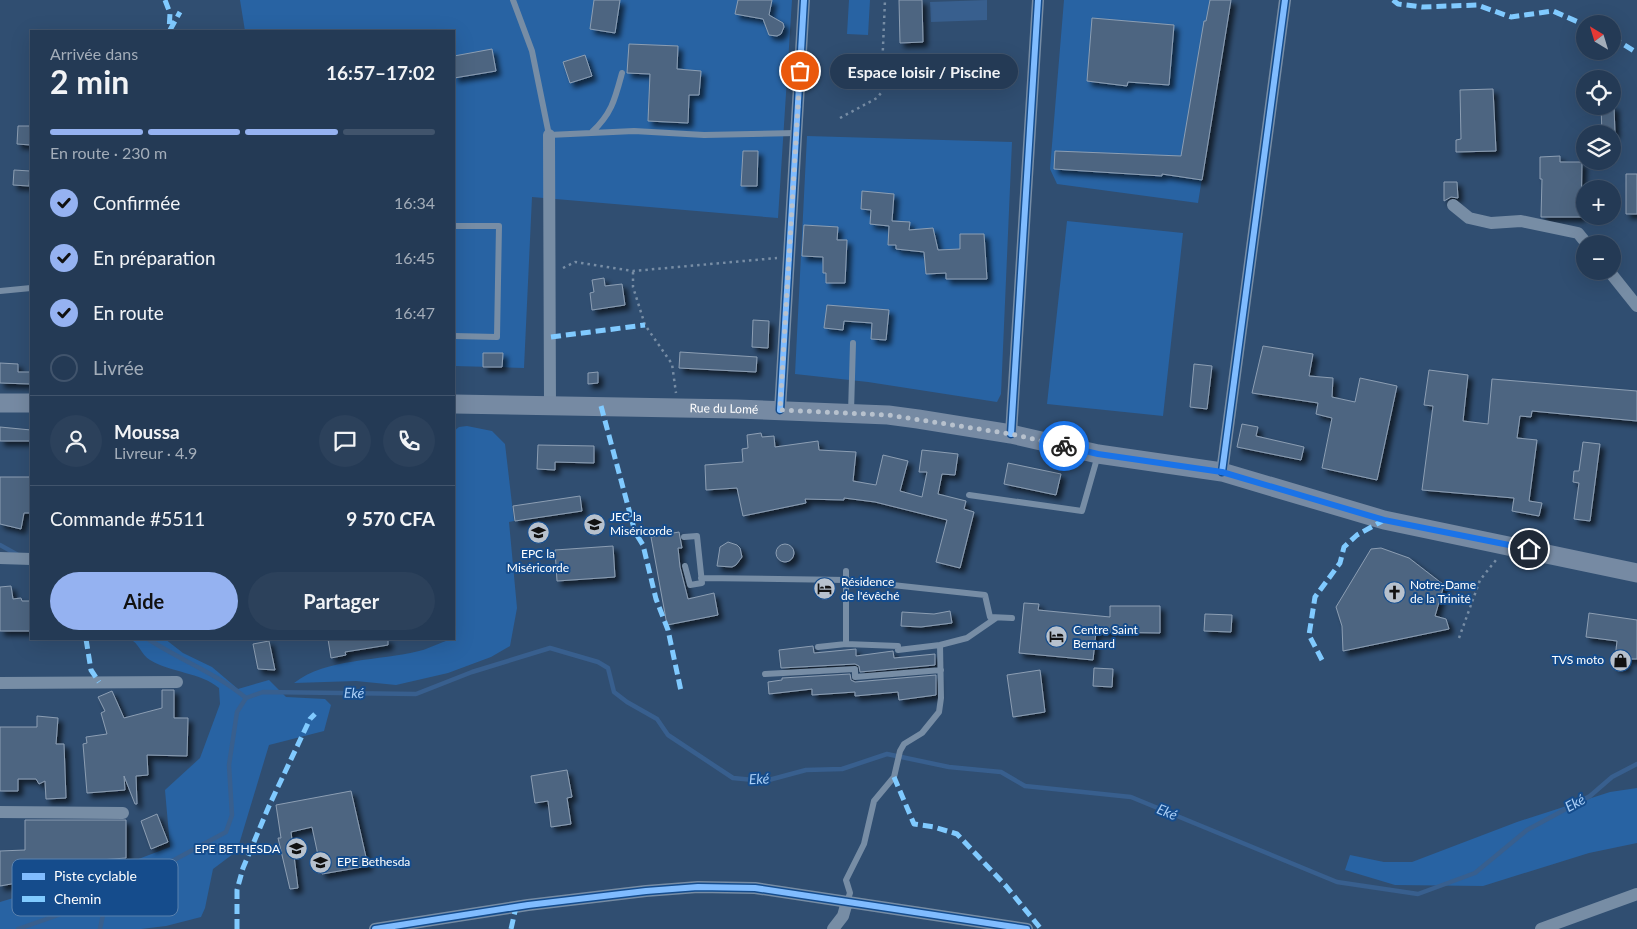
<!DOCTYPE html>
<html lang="fr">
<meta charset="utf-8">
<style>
body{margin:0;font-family:Lato,sans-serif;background:#2c415b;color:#f1f3f6;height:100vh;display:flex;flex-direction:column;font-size:19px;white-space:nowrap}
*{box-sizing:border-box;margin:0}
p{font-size:16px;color:#a3adb9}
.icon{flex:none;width:28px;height:28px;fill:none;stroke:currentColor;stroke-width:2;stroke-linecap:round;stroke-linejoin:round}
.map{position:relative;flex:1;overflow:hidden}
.details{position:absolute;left:30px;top:30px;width:425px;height:610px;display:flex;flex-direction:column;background:#243a55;border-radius:0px;box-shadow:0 5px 20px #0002,0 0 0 1px #41546c}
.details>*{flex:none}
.needle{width:32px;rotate:322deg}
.fabs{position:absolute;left:1576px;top:15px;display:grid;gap:10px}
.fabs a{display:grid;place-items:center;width:45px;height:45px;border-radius:50%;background:#243a55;box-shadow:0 5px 20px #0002,0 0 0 1px #41546c;font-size:25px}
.pin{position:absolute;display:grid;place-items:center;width:42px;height:42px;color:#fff;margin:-21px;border:2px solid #fff;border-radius:50%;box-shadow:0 1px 5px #0007}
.courier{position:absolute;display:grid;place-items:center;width:50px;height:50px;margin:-25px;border:4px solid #1a73e8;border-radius:50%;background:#fff;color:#222;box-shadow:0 1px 6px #0007}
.bubble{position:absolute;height:35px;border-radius:18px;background:#243a55;box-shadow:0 5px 20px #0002,0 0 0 1px #41546c;font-size:16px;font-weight:700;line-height:35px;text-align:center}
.summary em{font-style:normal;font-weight:700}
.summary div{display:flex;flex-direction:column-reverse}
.summary{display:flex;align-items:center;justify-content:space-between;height:85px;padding:0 20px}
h1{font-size:32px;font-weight:700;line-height:38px}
.bar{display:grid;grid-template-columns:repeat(4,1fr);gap:8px 5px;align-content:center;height:60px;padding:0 20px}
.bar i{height:6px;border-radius:4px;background:#41546c}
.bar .active{background:#95b2f1}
.bar p{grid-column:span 4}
.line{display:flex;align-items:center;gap:12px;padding:0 20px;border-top:1px solid #41546c}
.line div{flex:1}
.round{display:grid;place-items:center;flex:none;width:52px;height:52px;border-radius:26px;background:#2c415b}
ol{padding:0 20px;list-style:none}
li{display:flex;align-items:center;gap:15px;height:55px}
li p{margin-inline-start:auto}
li .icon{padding:5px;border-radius:50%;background:#95b2f1;color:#111;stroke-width:4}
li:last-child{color:#a3adb9}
li i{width:28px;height:28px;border:2px solid #41546c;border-radius:50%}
.cta{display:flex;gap:10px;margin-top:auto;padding:10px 20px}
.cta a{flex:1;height:58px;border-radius:30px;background:#95b2f1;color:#111;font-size:20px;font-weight:700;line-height:58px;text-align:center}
.cta a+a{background:#2c415b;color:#f1f3f6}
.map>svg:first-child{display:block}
.green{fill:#2863a3}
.water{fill:#385f8e}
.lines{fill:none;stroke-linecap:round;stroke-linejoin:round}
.stream{stroke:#385f8e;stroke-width:4.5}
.building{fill:#4d6581;stroke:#8c9eb3;filter:url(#shadow)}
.path{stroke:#778da5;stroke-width:2.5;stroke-dasharray:2.5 4;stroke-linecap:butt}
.lane{stroke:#778da5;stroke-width:6}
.street{stroke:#778da5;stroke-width:12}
.primary{stroke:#768aa3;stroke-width:19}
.quiet{stroke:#80caff;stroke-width:5;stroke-dasharray:10 5;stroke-linecap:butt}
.cycleway-casing{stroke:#154c8c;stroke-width:9}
.cycleway{stroke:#80bcff;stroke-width:6}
.done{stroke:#b7c1cd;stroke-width:5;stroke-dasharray:0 9}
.route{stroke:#1a73e8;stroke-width:6}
.labels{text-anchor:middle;stroke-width:4;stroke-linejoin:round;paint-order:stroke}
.street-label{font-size:12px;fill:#fff;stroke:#154c8c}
.poi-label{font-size:12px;fill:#fff;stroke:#154c8c;text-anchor:start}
.water-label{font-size:14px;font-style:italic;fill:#aacff7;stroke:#154c8c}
.key{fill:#154c8c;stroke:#5b82ae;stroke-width:1}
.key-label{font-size:14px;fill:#fff}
</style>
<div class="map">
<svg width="1637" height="929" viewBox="0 0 1637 929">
<defs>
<filter id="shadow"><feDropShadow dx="4.5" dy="4.5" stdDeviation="2.5" flood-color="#0009"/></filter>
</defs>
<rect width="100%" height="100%" fill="#304e71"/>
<!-- green -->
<path class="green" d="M240 0H792L778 218 532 197 524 368 454 366V31H245Z
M849 0H870L868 35 847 34Z
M1064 0H1231L1198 203 1057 184 1050 169Z
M807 136 1012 142 1001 394 997 402 868 382 795 374Z
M1067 221 1183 233 1163 416 1047 404Z
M467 426 492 431 505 444 514 521 509 522 517 608 510 646 491 657 448 673 396 685 356 681 294 683C326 658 380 661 419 651 429 649 447 639 454 639V431L459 427Z
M129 639H165L183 653 212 667 238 689 269 680 286 697 325 699 331 705 324 731 269 745 237 851 213 869 205 908 201 917 166 926 141 929H0V902L120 866 170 847 165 790 200 758 220 704 219 688C200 672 171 673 150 660 141 655 139 642 129 639Z
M1637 788V843L1589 853 1483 886 1395 885 1345 870 1350 855 1384 862H1412L1517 822 1610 792Z"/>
<!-- water -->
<path class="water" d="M987 0V20L931 22 930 2Z"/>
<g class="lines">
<!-- stream -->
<path class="stream" d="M0 545 18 555
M148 639C180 660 216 673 246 698
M18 929 98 901 226 832 232 815 229 765 237 712 246 698 263 692 416 694 472 672 550 648 598 662 608 668 614 692 627 702 657 719 668 735 733 778 765 781 806 770 842 769 887 754 949 767 1001 772 1025 786 1131 797 1337 882 1418 894 1475 873 1527 830 1590 796 1612 777 1637 764
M100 929 107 896"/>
</g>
<!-- building -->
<path class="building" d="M594 0H620L615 33 590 29Z
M738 0H772L769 15 783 23 784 27 781 34 777 36 769 35 763 19 735 14Z
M899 0H922L923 42 900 43Z
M1210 0H1231L1202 180 1162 174V176L1054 169 1055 151 1181 156 1204 21H1206Z
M1092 18 1174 25 1169 85 1128 82 1127 86 1087 81Z
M629 44 678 46 677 69 701 71 699 95H689L688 123 648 121 650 74 627 73Z
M492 49 496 71 454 78V56Z
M585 55 592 76 570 83 563 62Z
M1493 89 1496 151 1456 152V140L1461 139 1460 90Z
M1601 106H1614L1615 134H1602Z
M18 126H31V145L17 144Z
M743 151H758L757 186H741Z
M1560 156V162H1582L1581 217H1541L1542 179H1540V157Z
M14 170 30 171 29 186 13 185Z
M1626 174H1637V214H1626Z
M1444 182H1457L1458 198 1451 197 1444 201Z
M862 191 894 194 892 221 910 222 909 230 933 228 938 250 960 249V234H984L987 279H946V273L926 274 924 252 896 249V245H888L889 226 870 224 871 210 861 209Z
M804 225 838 227 837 240H847L845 283H826V273H823V257L802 256Z
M604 278 605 286 622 284 625 305 592 310 590 293 594 292 592 280Z
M827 305 889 310 886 340 871 339 872 323 844 321 843 330 824 328Z
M753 320 769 321 768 348 752 347Z
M1263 346 1313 354 1309 376 1333 378 1332 397 1355 402 1360 378 1397 386 1377 480 1322 468 1332 418 1316 414 1318 403 1252 393Z
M680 352 757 357 756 372 679 368Z
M483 353H503L502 367H483Z
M0 363 18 364V372H31V384L0 383Z
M1194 364 1212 366 1207 409 1190 407Z
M1429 370 1468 375 1463 421 1488 424 1492 379 1637 391V421L1532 411 1531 417 1520 416 1517 438 1537 440 1529 501 1542 503 1539 516 1512 511 1514 498 1422 490 1433 406 1424 405Z
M598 372V383L588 384V373Z
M1242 424 1258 427 1256 436 1304 447 1301 460 1237 447Z
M0 427 31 430V441H0Z
M761 433 762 437 774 436 775 447 818 441 819 450 856 452 853 481 876 485 883 455 908 461 900 491 922 497 927 472H919L922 450 958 454 955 475 942 474 938 494 966 501 964 509 974 512 960 568 936 562 947 520 875 502 844 498V500L805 499 806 503 743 516 737 488 706 490 705 465 743 462 742 449 748 448 747 435Z
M1583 442 1600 444 1590 521 1574 519 1579 483 1573 482 1574 471H1579Z
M538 445 594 446V463L555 462V470L537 469Z
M1008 463 1061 474 1056 495 1004 484Z
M0 477H31V513H24L21 529 0 524Z
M580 496 582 511 515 521 513 506Z
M679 532 682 548H678L680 567 688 599 714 593 718 615 667 625 651 537Z
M728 542 737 545 740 548 742 557 736 565 732 567 717 566 720 547Z
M776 553a9 9 0 1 1 18 0a9 9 0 1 1-18 0Z
M613 546 615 577 557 581 555 550Z
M1381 548 1409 558 1444 585 1435 616 1446 619 1449 629 1343 651 1342 626 1336 607 1371 549Z
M11 586 13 599 21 598 22 601H31V631H0V587Z
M1024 603 1039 604 1038 610 1110 617V606H1160V633L1096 632 1093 660 1019 653Z
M950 611 952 623 921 627 901 626 902 612 934 614Z
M1589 613 1637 620V659H1627L1626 668H1614L1617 641 1586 637Z
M1205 614 1232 615 1231 632 1204 631Z
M328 639H388V645L345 652 346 655 331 658Z
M269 641 275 670 258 669 253 644Z
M813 646 814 653 856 649V656L893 651 894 658 935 654V665L860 672 859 666 855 664 781 668 779 650Z
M1094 668 1113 669 1112 687 1093 686Z
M1040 670 1045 712 1013 717 1007 675Z
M850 674 851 680 855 682 936 675V695L899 700 898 692 855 696V692L812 695V689L769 694 768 682 782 680V678Z
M162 690H174V718H188L187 756 147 755 148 775 136 776 137 804H135L124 776 125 790 87 793 83 744 87 743 86 737 107 734 101 713 105 711 98 697 112 691 124 718 162 708Z
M37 716 58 718 56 744H64L66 798 46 799 45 781 39 784 36 779H18V791H0V727H37Z
M567 770 572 797 567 798 571 824 551 827 548 801 535 803 531 776Z
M351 791 368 866 322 874 312 827 291 832 298 888 290 889 278 838H281L276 805Z
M157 814 168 842 151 849 141 821Z
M25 820H126V858L100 860 102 869 78 876 75 868 38 869 39 879 0 886V851L25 850Z"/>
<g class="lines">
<!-- path -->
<path class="path" d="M840 118 877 98 881 93 885 0
M563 268 575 262 633 271 777 258
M633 272V287L645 325 672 364 676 393
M1459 638 1480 580 1496 560"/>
<!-- lane -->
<path class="lane" d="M513 0 532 51 549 135 634 131 704 135 796 133
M592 132C612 113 615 99 622 73
M454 226H499L497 337 454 336
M0 291 31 288
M851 412 853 343
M969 495 1082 511 1098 455
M684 537 697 536 702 583 690 585 685 566
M846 571V644
M701 578 846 580 985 595 990 617 1012 618
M818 647 846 644 898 646V650L940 645 967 638 996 618
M765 674 855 669V677L941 670
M847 902 850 893 846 880 864 844 874 801 894 777 900 751 904 744 922 733 939 712 941 698 940 645"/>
<!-- street -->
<path class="street" d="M549 135 550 405
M1453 205 1469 218 1491 223 1521 221 1578 233 1587 244
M1609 271 1637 306
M780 410 804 0
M1011 434 1038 0
M1222 472 1285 0
M0 558 31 559
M0 683 177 682
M0 812 123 813
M375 929 528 905 646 891 698 887 755 888 1027 929
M833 929 843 916 847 902
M1541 929 1637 894"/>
<!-- primary -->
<g class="primary">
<path d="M0 403H31"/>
<path id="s1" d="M454 404 737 409 888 415 918 419 1011 434 1098 454 1222 472 1384 520 1637 573"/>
</g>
<!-- quiet -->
<path class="quiet" d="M165 0 170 13 169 31
M1393 0 1398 4 1422 7 1477 5 1511 17 1553 11 1585 25
M170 30 180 12
M1612 37 1637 53
M551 337 645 325
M601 406 635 532 643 545 656 599 668 630 681 691
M86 639 91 670 99 682
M1322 660 1309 635 1315 597 1340 563 1344 547 1357 535 1384 520
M894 777 914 824 934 827 957 834 1006 886 1041 929
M237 929V890L243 868 269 806 310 719 315 714
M511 929 516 907"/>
<defs>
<path id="cycleway" d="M780 410 804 0
M1011 434 1038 0
M1222 472 1285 0
M375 929 528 905 646 891 698 887 755 888 1027 929"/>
</defs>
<!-- cycleway casing -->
<use href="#cycleway" class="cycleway-casing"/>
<!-- cycleway -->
<use href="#cycleway" class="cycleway"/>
</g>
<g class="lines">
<!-- done -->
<path class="done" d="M800 71 780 410 888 415 1011 434 1064 446"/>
<!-- route -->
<path class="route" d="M1064 446 1098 454 1222 472 1384 520 1529 549"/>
</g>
<!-- icons -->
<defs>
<symbol id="school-disc" viewBox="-11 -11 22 22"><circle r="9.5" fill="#b7c1cd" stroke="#154c8c"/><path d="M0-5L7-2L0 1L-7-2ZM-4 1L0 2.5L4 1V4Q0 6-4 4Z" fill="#111"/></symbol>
<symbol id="hotel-disc" viewBox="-11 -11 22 22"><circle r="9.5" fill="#b7c1cd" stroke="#154c8c"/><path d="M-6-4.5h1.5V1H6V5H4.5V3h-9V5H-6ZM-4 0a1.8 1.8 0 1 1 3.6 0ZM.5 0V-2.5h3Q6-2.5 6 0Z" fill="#111"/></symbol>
<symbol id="church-disc" viewBox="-11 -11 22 22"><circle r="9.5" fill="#b7c1cd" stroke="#154c8c"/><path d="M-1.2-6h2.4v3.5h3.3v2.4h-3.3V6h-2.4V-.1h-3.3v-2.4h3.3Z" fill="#111"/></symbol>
<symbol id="shop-disc" viewBox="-11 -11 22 22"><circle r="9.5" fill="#b7c1cd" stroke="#154c8c"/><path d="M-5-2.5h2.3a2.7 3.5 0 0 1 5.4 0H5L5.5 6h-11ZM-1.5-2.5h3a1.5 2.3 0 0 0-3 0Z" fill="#111"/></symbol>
</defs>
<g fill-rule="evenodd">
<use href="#school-disc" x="582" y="512" width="25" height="25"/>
<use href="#school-disc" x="526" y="520" width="25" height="25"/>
<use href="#hotel-disc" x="812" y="576" width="25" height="25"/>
<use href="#church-disc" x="1382" y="580" width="25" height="25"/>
<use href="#hotel-disc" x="1044" y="624" width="25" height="25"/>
<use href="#shop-disc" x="1608" y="648" width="25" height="25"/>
<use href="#school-disc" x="284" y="836" width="25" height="25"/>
<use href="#school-disc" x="308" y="850" width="25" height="25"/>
</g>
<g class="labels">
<!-- street labels -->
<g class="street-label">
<text dy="4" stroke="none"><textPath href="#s1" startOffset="270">Rue du Lomé</textPath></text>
</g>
<!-- poi labels -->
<g class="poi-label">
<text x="610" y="521">JEC la<tspan x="610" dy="14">Miséricorde</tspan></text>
<text x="538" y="558" text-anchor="middle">EPC la<tspan x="538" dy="14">Miséricorde</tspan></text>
<text x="841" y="586">Résidence<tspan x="841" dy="14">de l'évêché</tspan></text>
<text x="1410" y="589">Notre-Dame<tspan x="1410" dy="14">de la Trinité</tspan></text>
<text x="1073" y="634">Centre Saint<tspan x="1073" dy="14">Bernard</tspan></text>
<text x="1604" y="664" text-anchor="end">TVS moto</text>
<text x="280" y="853" text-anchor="end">EPE BETHESDA</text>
<text x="337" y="866">EPE Bethesda</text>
</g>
<!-- water labels -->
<g class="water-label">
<text transform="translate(354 693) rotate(1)" y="5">Eké</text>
<text transform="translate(759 779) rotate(-2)" y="5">Eké</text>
<text transform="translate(1575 803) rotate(-29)" y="5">Eké</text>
<text transform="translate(1167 812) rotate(22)" y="5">Eké</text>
</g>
</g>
<!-- legend -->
<rect x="12" y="859" width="166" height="57" rx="8" class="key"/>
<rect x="22" y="873" width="23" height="7" fill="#80bcff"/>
<rect x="22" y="896" width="23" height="6" fill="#80caff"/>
<g class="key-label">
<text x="54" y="881">Piste cyclable</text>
<text x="54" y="904">Chemin</text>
</g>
</svg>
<div class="fabs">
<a><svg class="needle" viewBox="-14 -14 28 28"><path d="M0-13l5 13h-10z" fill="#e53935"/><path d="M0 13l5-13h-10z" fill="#a3adb9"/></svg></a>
<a><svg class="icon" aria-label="locate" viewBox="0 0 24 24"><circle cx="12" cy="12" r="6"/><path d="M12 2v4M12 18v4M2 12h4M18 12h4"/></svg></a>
<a><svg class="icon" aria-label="layers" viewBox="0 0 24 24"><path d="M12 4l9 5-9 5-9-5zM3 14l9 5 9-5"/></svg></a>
<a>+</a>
<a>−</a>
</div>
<div class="pin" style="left:800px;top:71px;background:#ea580c"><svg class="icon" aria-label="bag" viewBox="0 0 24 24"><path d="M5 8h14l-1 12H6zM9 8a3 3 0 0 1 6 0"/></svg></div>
<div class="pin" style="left:1529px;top:549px;background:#1f2937"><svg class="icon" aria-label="home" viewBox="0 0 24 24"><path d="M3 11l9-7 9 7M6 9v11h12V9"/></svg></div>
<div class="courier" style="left:1064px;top:446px"><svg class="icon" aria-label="bike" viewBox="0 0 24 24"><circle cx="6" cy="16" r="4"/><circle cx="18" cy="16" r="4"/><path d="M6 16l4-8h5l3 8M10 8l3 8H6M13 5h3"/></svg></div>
<div class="bubble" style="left:830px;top:54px;width:188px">Espace loisir / Piscine</div>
<section class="details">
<div class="summary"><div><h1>2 min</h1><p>Arrivée dans</p></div><em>16:57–17:02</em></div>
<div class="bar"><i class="active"></i><i class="active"></i><i class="active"></i><i></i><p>En route · 230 m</p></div>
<ol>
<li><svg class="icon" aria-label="check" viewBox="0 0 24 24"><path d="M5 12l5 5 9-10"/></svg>Confirmée<p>16:34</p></li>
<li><svg class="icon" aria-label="check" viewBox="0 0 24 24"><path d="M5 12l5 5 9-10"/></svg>En préparation<p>16:45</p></li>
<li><svg class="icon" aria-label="check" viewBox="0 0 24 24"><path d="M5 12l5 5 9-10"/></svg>En route<p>16:47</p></li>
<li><i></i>Livrée</li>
</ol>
<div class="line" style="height:90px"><a class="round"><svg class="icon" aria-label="person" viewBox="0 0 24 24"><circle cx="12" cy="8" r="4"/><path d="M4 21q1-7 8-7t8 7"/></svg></a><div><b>Moussa</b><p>Livreur · 4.9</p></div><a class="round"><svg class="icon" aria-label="chat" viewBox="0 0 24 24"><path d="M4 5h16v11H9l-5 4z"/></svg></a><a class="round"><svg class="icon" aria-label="phone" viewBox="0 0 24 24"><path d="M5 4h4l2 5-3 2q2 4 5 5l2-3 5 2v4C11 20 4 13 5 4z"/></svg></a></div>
<div class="line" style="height:65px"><div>Commande #5511</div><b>9 570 CFA</b></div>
<div class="cta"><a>Aide</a><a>Partager</a></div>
</section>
</div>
